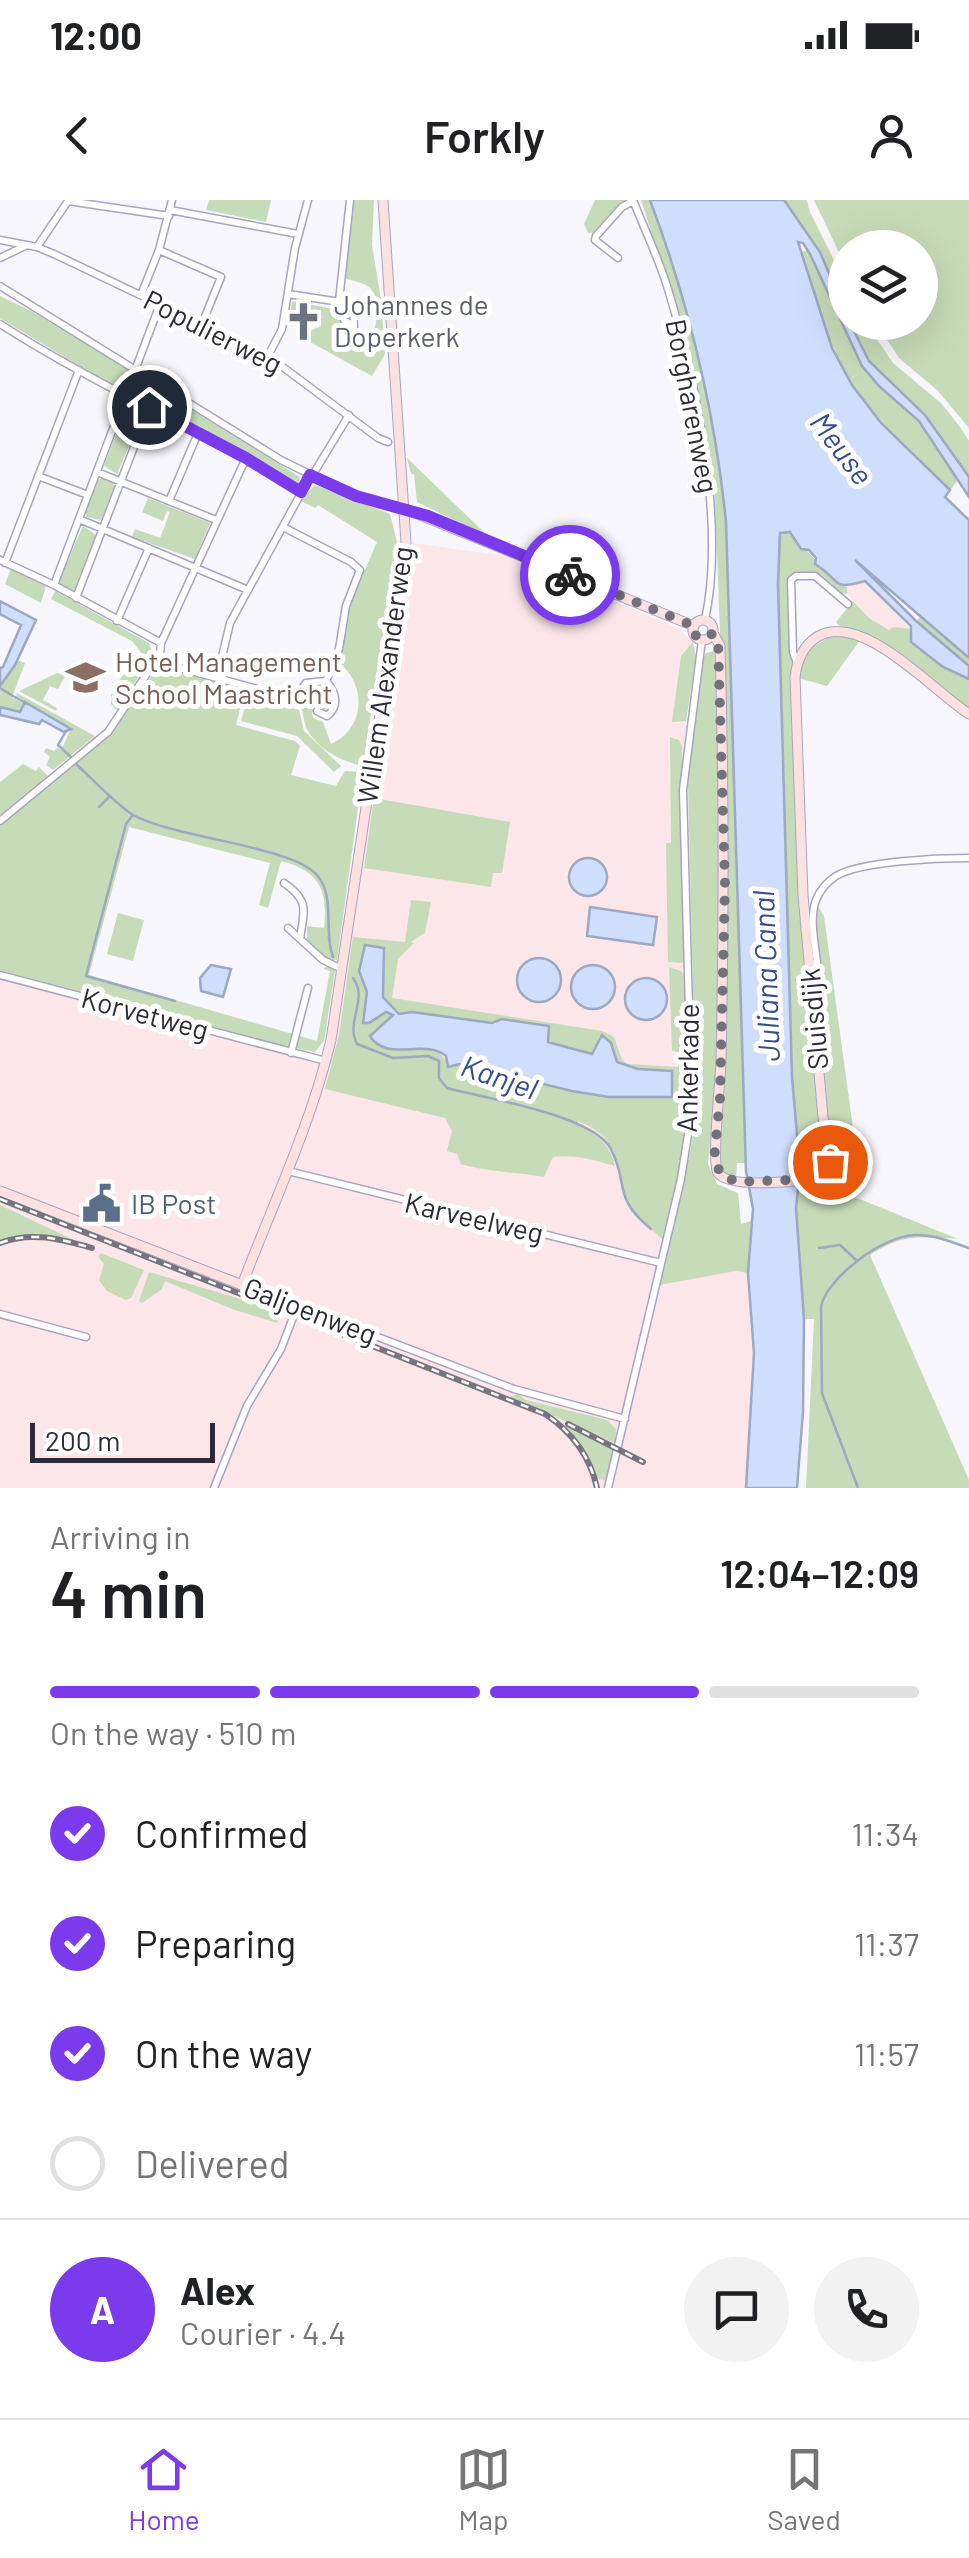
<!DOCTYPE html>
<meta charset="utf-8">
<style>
body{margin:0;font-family:Barlow,sans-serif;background:#f2f2f2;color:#202124;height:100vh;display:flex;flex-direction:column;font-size:38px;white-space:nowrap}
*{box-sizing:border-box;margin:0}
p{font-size:32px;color:#757577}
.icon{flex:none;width:55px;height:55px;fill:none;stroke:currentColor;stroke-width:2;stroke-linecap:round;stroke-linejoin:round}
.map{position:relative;height:1288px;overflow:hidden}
.drawer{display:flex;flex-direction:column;background:#fff;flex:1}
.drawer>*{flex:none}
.tools{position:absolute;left:828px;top:30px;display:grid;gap:20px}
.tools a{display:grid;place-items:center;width:110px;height:110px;border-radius:50%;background:#fff;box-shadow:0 10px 40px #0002;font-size:50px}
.scale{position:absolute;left:30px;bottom:25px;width:185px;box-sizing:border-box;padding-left:10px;border:5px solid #2c2b37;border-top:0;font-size:28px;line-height:35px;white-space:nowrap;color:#2c2b37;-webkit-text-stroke:8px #fff;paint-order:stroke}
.pin{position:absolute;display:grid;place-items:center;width:85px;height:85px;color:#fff;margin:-42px;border:5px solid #fff;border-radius:50%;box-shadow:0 2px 10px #0007}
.courier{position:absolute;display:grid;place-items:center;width:100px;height:100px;margin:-50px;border:8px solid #7c3aed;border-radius:50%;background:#fff;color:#222;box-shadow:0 2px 12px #0007}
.overview em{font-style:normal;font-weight:600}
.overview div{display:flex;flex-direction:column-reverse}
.overview{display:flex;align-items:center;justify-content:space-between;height:170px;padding:0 50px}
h1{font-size:65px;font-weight:600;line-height:75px}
.bar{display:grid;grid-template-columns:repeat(4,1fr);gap:15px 10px;align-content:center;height:120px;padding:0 50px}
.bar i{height:12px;border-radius:8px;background:#e0e0e0}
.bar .active{background:#7c3aed}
.bar p{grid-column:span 4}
.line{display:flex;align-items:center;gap:25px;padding:0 50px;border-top:2px solid #e0e0e0}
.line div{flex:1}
.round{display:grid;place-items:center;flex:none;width:105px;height:105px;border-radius:52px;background:#f2f2f2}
ol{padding:0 50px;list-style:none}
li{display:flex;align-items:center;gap:30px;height:110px}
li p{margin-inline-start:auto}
li .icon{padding:10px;border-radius:50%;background:#7c3aed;color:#fff;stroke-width:4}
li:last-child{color:#757577}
li i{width:55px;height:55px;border:5px solid #e0e0e0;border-radius:50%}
.status{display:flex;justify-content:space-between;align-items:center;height:70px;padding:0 50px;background:#fff;direction:ltr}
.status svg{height:28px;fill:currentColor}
header{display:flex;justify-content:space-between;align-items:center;height:130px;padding:0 50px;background:#fff;font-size:45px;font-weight:600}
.tab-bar{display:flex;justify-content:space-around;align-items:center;height:140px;border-top:2px solid #e0e0e0;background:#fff;font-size:28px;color:#757577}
.tab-bar a{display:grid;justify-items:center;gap:5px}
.tab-bar .active{color:#7c3aed}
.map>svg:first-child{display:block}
.industrial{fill:#fce6e9}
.green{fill:#c6dbb8;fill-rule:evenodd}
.water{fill:#cedefc;stroke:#9da8c1;stroke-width:2.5}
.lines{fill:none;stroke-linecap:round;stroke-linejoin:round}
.stream{stroke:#9da8c1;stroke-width:2.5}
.street-casing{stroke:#a7a4c3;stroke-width:9}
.secondary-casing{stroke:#a7a4c3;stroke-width:11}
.street{stroke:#fff;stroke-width:6}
.secondary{stroke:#fde0e0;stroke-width:9}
.rail-casing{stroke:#76757f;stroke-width:6}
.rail{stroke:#fff;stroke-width:2.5;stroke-dasharray:8;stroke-linecap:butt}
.done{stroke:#73727c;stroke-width:10;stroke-dasharray:0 18}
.route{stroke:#7c3aed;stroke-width:12}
.labels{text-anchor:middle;stroke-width:10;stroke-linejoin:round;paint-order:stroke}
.worship-label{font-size:28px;fill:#5b616d;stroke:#fff;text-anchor:start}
.street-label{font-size:28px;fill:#2c2b37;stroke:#fff}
.education-label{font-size:28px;fill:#785e54;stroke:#fff;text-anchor:start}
.service-label{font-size:28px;fill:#4e5e75;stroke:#fff;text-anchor:start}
.water-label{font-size:30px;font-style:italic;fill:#344f8b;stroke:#fff}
</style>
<div class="status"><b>12:00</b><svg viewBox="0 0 49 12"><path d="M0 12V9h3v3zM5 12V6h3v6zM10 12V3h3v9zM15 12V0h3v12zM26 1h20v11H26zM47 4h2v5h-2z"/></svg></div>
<header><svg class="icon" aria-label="back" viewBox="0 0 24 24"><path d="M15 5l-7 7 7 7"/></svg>Forkly<svg class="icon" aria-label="person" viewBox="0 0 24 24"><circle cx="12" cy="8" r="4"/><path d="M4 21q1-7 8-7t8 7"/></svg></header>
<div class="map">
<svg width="969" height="1288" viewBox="0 0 969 1288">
<rect width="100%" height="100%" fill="#f6f6fc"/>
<!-- industrial -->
<path class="industrial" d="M412 343 506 356 678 428 693 442 686 521 692 800 659 1084 736 1071 748 1073 754 1153 746 1288H0V772L329 866 340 818 396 433Z
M858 381H865L911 429 893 427 890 430 869 418 847 394V387Z"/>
<!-- green -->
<path class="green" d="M209 0H271L266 22 206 10Z
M352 0H374L372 45 381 100 385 154 372 176 299 136 321 126 319 120 322 117 316 109 290 116 292 101 338 110 341 124 364 140 371 137C378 124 381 99 369 87 363 82 351 81 344 78Z
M595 0H626L598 32 588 33 584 24Z
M641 0H650C688 104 715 212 726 322L746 940 747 963H737L736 979 723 972 719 962 725 883 728 649 715 297 682 126Z
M784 0H807L810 12 845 82V111L820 52Z
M814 0H969V228L938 191 899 158 876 123 920 122V48H845V65Z
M807 50 862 166 880 187 919 221 958 280 950 290C923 263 891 238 868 208 833 161 818 107 799 53Z
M0 96 33 112 129 170 122 192 0 118Z
M850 123H866L893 163 942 204 960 227 969 241V277L925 215 874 168Z
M159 193 166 194 300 277 298 288 247 256 156 209 154 202Z
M132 205 143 214 117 274 104 266 127 206Z
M407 258 489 337 417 302 414 274H411Z
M103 278 113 282 114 287 101 320 86 317 85 313 98 280Z
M315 285 390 314 397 342 363 566C343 562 320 551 308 531 302 521 305 510 297 500L311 485 323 484 331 493 332 507 328 510 315 509 312 513 313 518 323 522 331 544C366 528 367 484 338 462L349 407 377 342 318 305 315 308 301 301Z
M148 298 210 323 195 359 132 337 135 329 160 338 170 312 167 311 163 321 142 312Z
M83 326 96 335 75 389 71 391 60 385 59 380Z
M789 332 838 384 847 387V394L836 392 812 372 795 373 789 377 808 719 813 699 824 716 853 928C863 954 859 970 850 995L958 1039C918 1037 905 1033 870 1055L969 1280V1288H806L814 1119H804L796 1008 800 969 792 877 778 384V338L780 333Z
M969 349V511L868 434 838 425 836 422 853 401 869 418 889 430 893 427 911 429Z
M11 369 46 386 41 403 5 384Z
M55 391 149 443 152 453 143 455 132 441 51 399Z
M832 435 861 439 827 486 798 478 808 450Z
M693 442 696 457 686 521 672 522 681 456Z
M714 443 720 574 719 844 708 964 717 984 738 993 741 1024 751 1021 748 1073 736 1071 659 1085 690 953 696 915 688 584 689 549 703 460 706 453 714 451Z
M17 460 25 463 12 497 24 504 21 512 0 507V486Z
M130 462 146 464 118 511 111 504V495Z
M70 467 58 489 50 486 43 500 57 508 56 511 19 491Z
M158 467 245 488 236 525 295 541 300 546 291 575 336 586 345 571 363 572 337 760H329L307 741V726L324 728C328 690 320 671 281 661L268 708 259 705 270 663 129 627 89 775 317 841 330 771 323 769 328 766 335 771 324 841 315 852 270 843 0 771V626L107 538Z
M250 490 257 492V499L299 510 304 531 341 566 334 572 297 536 241 521Z
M17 493 95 536 53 570 46 565 50 557 44 552 46 548 54 551 57 548 61 550 71 529 16 496Z
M670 537 679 540 682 547 687 759 681 763 668 762 666 643H671Z
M23 564 36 571 39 567 49 577 0 620V582Z
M374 598 510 622 502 673H493L491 687 364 668Z
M411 700 431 702 425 733 411 742 414 743 398 759 392 798 602 831 614 837 622 860 628 864 678 867 679 852 672 851 669 767 681 771 688 779 689 910 683 959 664 1041C654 1029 635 1021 629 1007 612 968 627 941 578 921L576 924C596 934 610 943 615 966 594 960 575 954 553 957L544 977C517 972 486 972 461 964L457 954 447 951 452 931 445 918 325 889 339 835 353 737 405 742ZM365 745 384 748 383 797 400 815 412 812 492 823 549 826 548 842 593 854 600 836 611 843 614 859 638 869H669L672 897H609L572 891 448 862 435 849H390L385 825 393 818 392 813 386 812 363 822 367 792 359 771Z
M118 713 144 720 133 761 107 754Z
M0 1005 76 1041 37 1034 0 1041Z
M101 1053 144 1070 131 1098 126 1100 107 1091 99 1080 104 1064 98 1057Z
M149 1072 281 1111 277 1123 232 1109 165 1081 161 1090 142 1103 139 1101Z
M518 1194 526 1200 607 1220 616 1229 615 1243 510 1197Z
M565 1225 614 1250 607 1281 596 1278 581 1244Z"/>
<!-- water -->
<path class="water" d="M650 0H784L820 52 845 111V122L850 123 869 161 925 215 969 277V297L919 221 880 187 862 166 810 54 803 43 798 42 832 148 852 185 881 223 950 290 945 297 969 320V458L855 360 915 420 969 466V479L943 467 911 442V426L865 381C829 391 843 381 815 364L816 358 809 350 801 349 790 332 780 333 778 384 792 877 800 969 796 1008 804 1119 803 1212 797 1288H746L754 1153 748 1073 753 1009 746 971 726 322C715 212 689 104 650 0Z
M0 401 36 420 15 465 0 486V468L3 467 21 425 0 414Z
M25 502 71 529 64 532 42 520 39 524 0 515V507L20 512Z
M569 677a19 19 0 1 1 38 0a19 19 0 1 1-38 0Z
M590 707 657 717 653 745 587 736Z
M365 745 384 748 383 797 399 814 412 812 492 823 502 819 549 826 548 842 592 854 602 835 611 843 617 862 638 869 672 871V897H609L572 891 460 864 448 867 446 856C424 838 387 863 370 836L393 815 386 812 369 823H363L367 792 359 771Z
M517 780a22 22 0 1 1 44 0a22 22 0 1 1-44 0Z
M571 787a22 22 0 1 1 44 0a22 22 0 1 1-44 0Z
M211 765 231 769 223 797 201 791 200 778Z
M625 799a21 21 0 1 1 42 0a21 21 0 1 1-42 0Z"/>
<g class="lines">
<!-- stream -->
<path class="stream" d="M0 488 13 496
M15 497 27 504
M66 531 58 545 72 558
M75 563C89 576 118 606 133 615 175 638 292 646 317 675 336 697 323 731 333 757
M99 607 110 596
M132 616 126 624 86 776 175 801
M353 778C369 799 345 821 357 844L393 858 428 856 439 861V878L447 888C484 898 593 915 611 949 630 987 611 995 651 1029
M819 1048 840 1045 856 1060
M858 1288 822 1193 821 1106C829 1076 882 1037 914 1035 933 1034 951 1042 969 1048"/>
<defs>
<path id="street" d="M633 0C644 28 658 57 667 86 696 180 726 323 705 420
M170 10 298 34
M0 40 37 47 54 54 268 156 378 238 388 242
M37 47 68 1 169 16
M159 50 221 77 202 124
M0 58 25 46
M618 58 595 40 596 36 622 7 633 1
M0 86 281 260 352 295 404 309
M288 94 353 104 354 127
M141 95 159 50 172 0
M339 101 350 0
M343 102 344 120 353 126
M0 124C97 186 203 232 301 292
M268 156 282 129 295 48 308 0
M246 258 161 443 160 454 169 465 294 499 306 483 326 481C336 492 340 506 327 516L317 511
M97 272 216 320
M38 276 88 295
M312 276 349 215
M169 301 198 233
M79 319 248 390
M283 327 351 362 360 370 346 406 339 449 326 481
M0 360 54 385 161 443
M5 363 79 170
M54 385 160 104
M76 398 159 182
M117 421 149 348
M797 463 793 452 791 380 796 376H815L848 404
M217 478 230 423 311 275
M0 621 108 532 160 454
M284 683C310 701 304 710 300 739
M288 728 323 760 342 769
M809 764 817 763C815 743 809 719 816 700 820 690 827 682 836 676 861 661 939 658 969 658
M0 775 326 861
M291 853 308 788
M288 971 661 1063
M242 1085 514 1189 625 1219
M0 1114 86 1137
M214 1288 247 1206 281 1149 297 1107
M608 1288 681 979 689 928 691 882 683 590 702 440"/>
<path id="secondary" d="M405 309 694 426
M693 430a10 10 0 1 1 20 0a10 10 0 1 1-20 0Z
M713 433 720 446C724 584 724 721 721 859 721 878 711 962 718 973 729 989 796 981 814 979L825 973 831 962 823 917 803 695 795 477C797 460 803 446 817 437 861 410 932 490 969 514
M0 991 242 1085C273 1004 311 924 331 840L406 342 383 0"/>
</defs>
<!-- street casing -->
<use href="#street" class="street-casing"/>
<!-- secondary casing -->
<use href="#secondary" class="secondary-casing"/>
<!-- street -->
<use href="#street" class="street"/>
<!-- secondary -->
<use href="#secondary" class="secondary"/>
<defs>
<path id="rail" d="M0 999 545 1214C572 1232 590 1256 597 1288
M0 1043C32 1031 60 1039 92 1048
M568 1224 643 1262"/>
</defs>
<!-- rail casing -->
<use href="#rail" class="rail-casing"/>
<!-- rail -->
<use href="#rail" class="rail"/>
</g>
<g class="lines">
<!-- done -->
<path class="done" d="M570 375 694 426 695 435 701 439 712 434 718 439 725 685 720 898 714 960 722 976 738 982 814 979 825 973 830 962"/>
<!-- route -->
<path class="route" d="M149 207 246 258 301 292 310 275 356 296 428 316 570 375"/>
</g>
<!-- icons -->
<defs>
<symbol id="church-bare" viewBox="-9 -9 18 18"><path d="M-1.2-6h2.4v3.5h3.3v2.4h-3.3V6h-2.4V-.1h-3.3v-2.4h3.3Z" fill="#6b7280" stroke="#fff" stroke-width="2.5" paint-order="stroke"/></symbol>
<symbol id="university-bare" viewBox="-9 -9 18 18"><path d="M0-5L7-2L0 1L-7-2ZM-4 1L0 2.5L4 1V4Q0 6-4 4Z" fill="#8d6e63" stroke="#fff" stroke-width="2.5" paint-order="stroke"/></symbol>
<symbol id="civic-bare" viewBox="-9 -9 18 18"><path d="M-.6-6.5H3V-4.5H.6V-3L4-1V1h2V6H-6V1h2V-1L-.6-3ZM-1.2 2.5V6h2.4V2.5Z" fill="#5c6f8a" stroke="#fff" stroke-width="2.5" paint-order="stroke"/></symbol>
</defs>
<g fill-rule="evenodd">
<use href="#church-bare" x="276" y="94" width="55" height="55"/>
<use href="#university-bare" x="58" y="450" width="55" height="55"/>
<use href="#civic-bare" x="74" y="976" width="55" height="55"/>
</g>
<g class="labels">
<!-- worship labels -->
<g class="worship-label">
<text x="334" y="115">Johannes de<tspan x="334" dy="32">Doperkerk</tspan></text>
</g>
<!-- street labels -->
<g class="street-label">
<text transform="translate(213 132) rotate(27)" y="10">Populierweg</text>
<text transform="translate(692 206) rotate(79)" y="10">Borgharenweg</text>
<text transform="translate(385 475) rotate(-82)" y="10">Willem Alexanderweg</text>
<text transform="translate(145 814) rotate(15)" y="10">Korvetweg</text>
<text transform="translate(814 819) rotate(-95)" y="10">Sluisdijk</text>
<text transform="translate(688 868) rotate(-89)" y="10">Ankerkade</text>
<text transform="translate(474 1018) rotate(13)" y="10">Karveelweg</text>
<text transform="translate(310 1111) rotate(21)" y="10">Galjoenweg</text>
</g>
<!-- education labels -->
<g class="education-label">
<text x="115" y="472">Hotel Management<tspan x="115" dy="32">School Maastricht</tspan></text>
</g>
<!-- service labels -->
<g class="service-label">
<text x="131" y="1014">IB Post</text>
</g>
<!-- water labels -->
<g class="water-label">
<text transform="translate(841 249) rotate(53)" y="10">Meuse</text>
<text transform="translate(767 776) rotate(-92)" y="10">Juliana Canal</text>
<text transform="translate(499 878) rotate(19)" y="10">Kanjel</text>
</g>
</g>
</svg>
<div class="tools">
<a><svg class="icon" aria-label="layers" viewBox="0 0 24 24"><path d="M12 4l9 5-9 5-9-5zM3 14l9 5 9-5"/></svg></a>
</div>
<div class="scale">200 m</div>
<div class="pin" style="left:830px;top:962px;background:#ea580c"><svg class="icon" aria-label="bag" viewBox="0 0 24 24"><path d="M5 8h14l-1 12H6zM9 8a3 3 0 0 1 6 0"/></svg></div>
<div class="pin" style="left:149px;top:207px;background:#1f2937"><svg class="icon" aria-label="home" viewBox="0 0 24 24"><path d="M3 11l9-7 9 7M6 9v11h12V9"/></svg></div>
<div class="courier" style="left:570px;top:375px"><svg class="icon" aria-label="bike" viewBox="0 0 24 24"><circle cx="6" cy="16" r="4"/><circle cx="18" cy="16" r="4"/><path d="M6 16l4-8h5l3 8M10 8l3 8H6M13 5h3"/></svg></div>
</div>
<section class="drawer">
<div class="overview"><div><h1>4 min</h1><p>Arriving in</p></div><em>12:04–12:09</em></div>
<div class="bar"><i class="active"></i><i class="active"></i><i class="active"></i><i></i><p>On the way · 510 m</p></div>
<ol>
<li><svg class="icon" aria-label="check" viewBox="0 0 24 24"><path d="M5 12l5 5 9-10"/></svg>Confirmed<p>11:34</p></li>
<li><svg class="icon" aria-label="check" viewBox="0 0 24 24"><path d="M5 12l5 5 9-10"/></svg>Preparing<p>11:37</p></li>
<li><svg class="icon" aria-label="check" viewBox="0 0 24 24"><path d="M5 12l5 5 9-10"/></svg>On the way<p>11:57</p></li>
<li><i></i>Delivered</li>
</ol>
<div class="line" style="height:180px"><b class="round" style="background:#7c3aed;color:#fff">A</b><div><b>Alex</b><p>Courier · 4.4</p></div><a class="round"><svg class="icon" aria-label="chat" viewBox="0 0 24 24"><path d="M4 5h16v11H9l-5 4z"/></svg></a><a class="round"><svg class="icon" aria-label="phone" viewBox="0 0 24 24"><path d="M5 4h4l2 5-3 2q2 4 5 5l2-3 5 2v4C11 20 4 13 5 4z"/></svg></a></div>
</section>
<nav class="tab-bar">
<a class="active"><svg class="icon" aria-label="home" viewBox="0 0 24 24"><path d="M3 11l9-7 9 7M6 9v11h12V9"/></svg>Home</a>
<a><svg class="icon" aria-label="map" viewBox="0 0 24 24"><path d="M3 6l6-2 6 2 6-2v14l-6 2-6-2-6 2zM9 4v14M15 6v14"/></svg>Map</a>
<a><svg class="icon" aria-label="saved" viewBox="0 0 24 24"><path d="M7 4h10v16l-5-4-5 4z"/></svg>Saved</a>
</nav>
